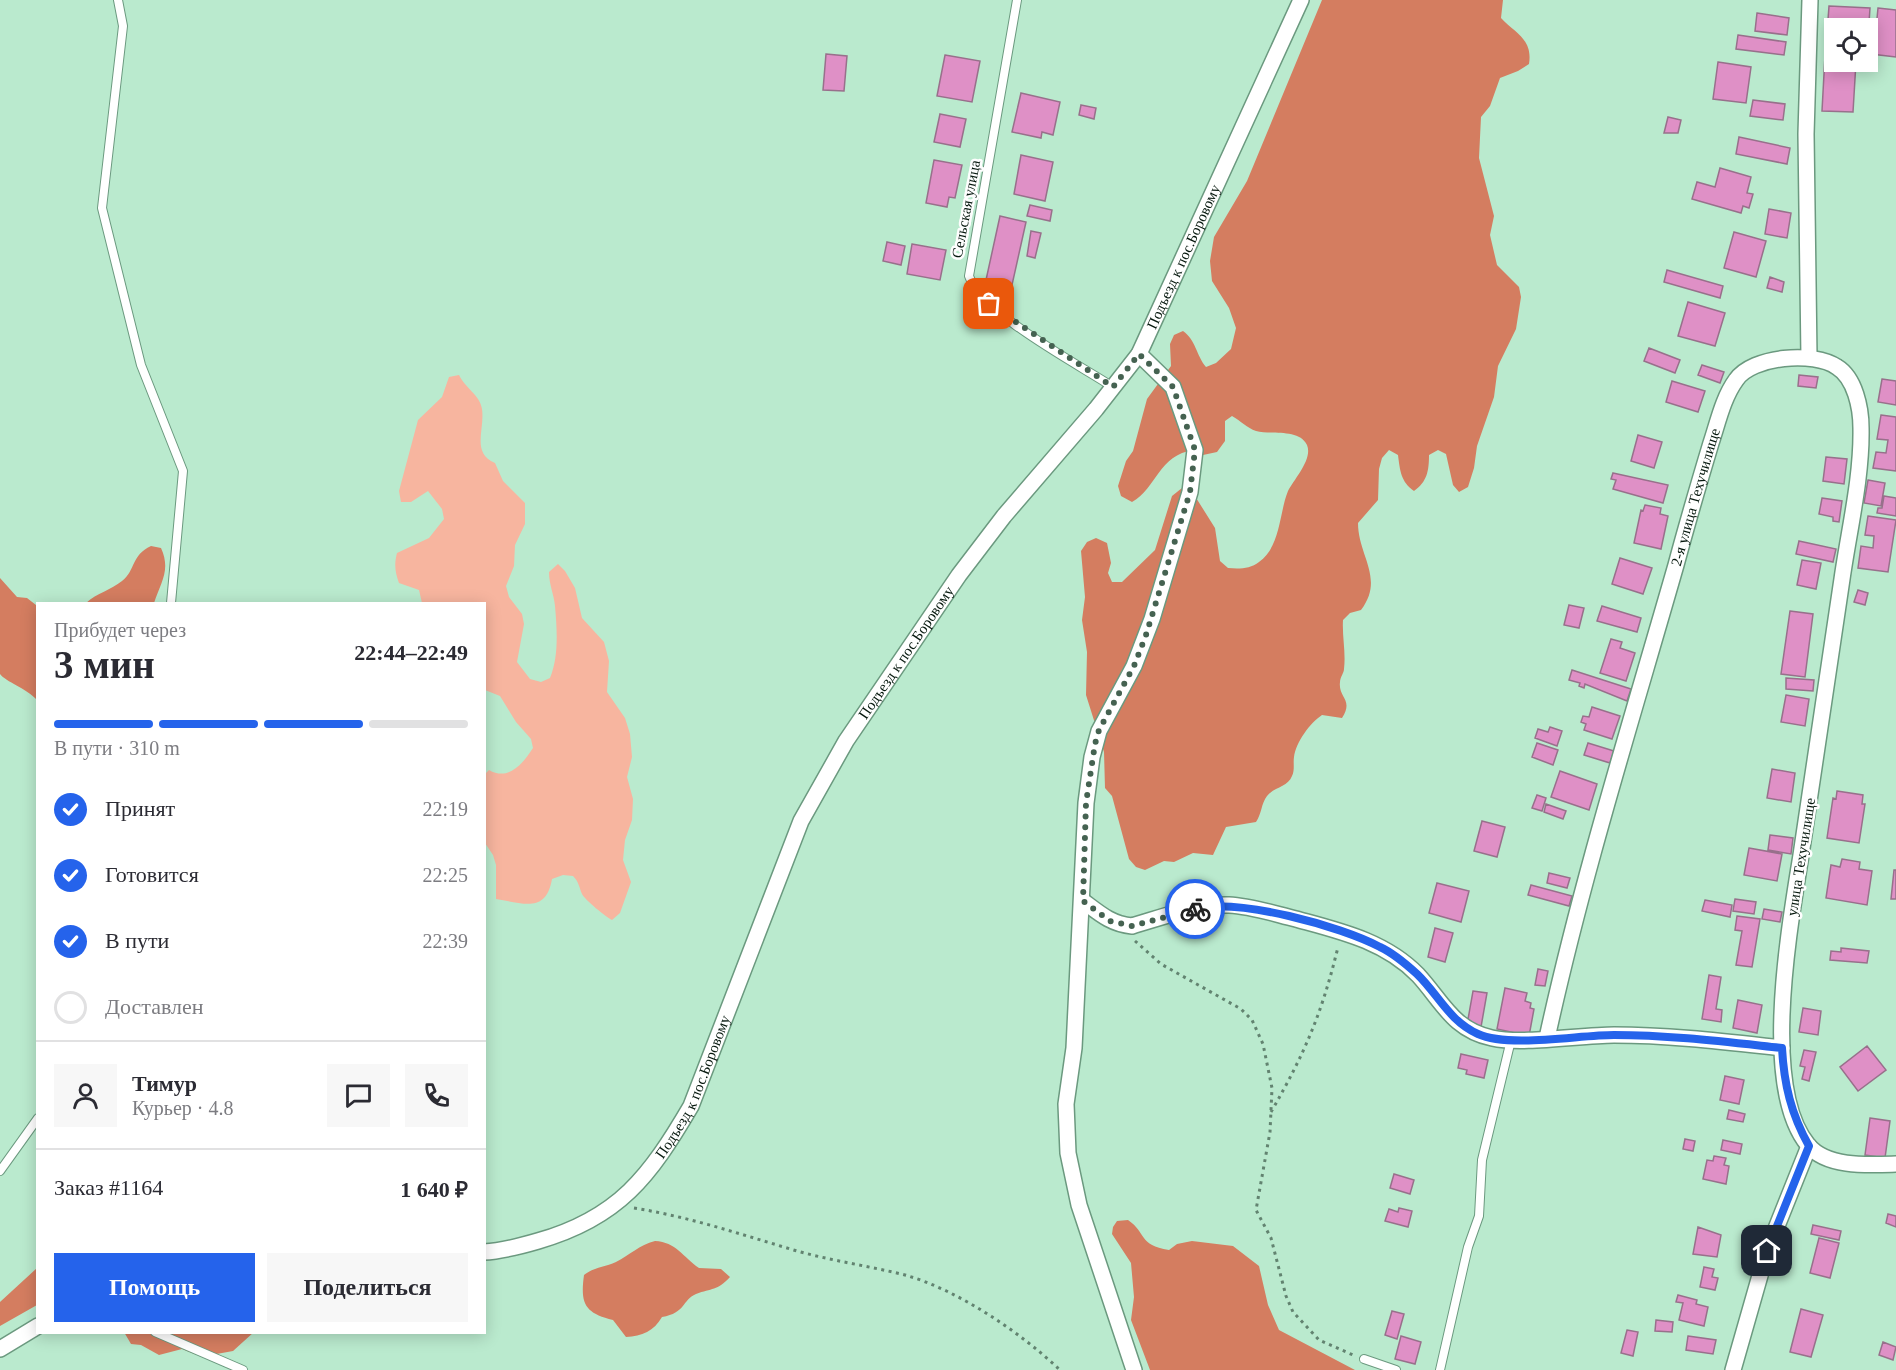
<!DOCTYPE html>
<html lang="ru">
<meta charset="utf-8">
<style>
body{margin:0;font-family:Georgia,serif;background:#f7f7f7;color:#2b2b33;height:100vh;display:flex;flex-direction:column;font-size:22px;white-space:nowrap}
*{box-sizing:border-box;margin:0}
p{font-size:20px;color:#7c7c81}
.icon{flex:none;width:33px;height:33px;fill:none;stroke:currentColor;stroke-width:2;stroke-linecap:round;stroke-linejoin:round}
.map{position:relative;flex:1;overflow:hidden}
.panel{position:absolute;left:36px;top:602px;width:450px;height:732px;display:flex;flex-direction:column;background:#fff;border-radius:0px;box-shadow:0 3px 15px #0003}
.panel>*{flex:none}
.buttons{position:absolute;left:1824px;top:18px;display:grid;gap:12px}
.buttons a{display:grid;place-items:center;width:54px;height:54px;border-radius:0px;background:#fff;box-shadow:0 3px 15px #0003;font-size:30px}
.pin{position:absolute;display:grid;place-items:center;width:51px;height:51px;color:#fff;margin:-26px;border-radius:12px;box-shadow:0 3px 9px #0006}
.courier{position:absolute;display:grid;place-items:center;width:60px;height:60px;margin:-30px;border:4px solid #2563eb;border-radius:50%;background:#fff;color:#222;box-shadow:0 2px 8px #0007}
.overview em{font-style:normal;font-weight:800}
.overview div{display:flex;flex-direction:column-reverse}
.overview{display:flex;align-items:center;justify-content:space-between;height:102px;padding:0 18px}
h1{font-size:39px;font-weight:800;line-height:45px}
.bar{display:grid;grid-template-columns:repeat(4,1fr);gap:9px 6px;align-content:center;height:72px;padding:0 18px}
.bar i{height:8px;border-radius:4px;background:#e1e1e2}
.bar .current{background:#2563eb}
.bar p{grid-column:span 4}
.line{display:flex;align-items:center;gap:15px;padding:0 18px;border-top:2px solid #e1e1e2}
.line div{flex:1}
.round{display:grid;place-items:center;flex:none;width:63px;height:63px;border-radius:0px;background:#f7f7f7}
ol{padding:0 18px;list-style:none}
li{display:flex;align-items:center;gap:18px;height:66px}
li p{margin-inline-start:auto}
li .icon{padding:6px;border-radius:50%;background:#2563eb;color:#fff;stroke-width:4}
li:last-child{color:#7c7c81}
li i{width:33px;height:33px;border:3px solid #e1e1e2;border-radius:50%}
.button{display:flex;gap:12px;margin-top:auto;padding:12px 18px}
.button a{flex:1;height:69px;border-radius:0px;background:#2563eb;color:#fff;font-size:24px;font-weight:800;line-height:69px;text-align:center}
.button a+a{background:#f7f7f7;color:#2b2b33}
.map>svg:first-child{display:block}
.green{fill:#f7b59f}
.forest{fill:#d47d60}
.building{fill:#df90c6;stroke:#98708b;stroke-width:1.5}
.lines{fill:none;stroke-linecap:round;stroke-linejoin:round}
.service-casing{stroke:#6b997f;stroke-width:10}
.minor-casing{stroke:#6b997f;stroke-width:18}
.path{stroke:#628370;stroke-width:3;stroke-dasharray:3 4.5;stroke-linecap:butt}
.service{stroke:#fff;stroke-width:8}
.minor{stroke:#fff;stroke-width:15}
.done{stroke:#456251;stroke-width:6;stroke-dasharray:0 10.8}
.route{stroke:#2563eb;stroke-width:8}
.labels{text-anchor:middle;stroke-width:5;stroke-linejoin:round;paint-order:stroke}
.street-label{font-size:15px;fill:#06180e;stroke:#fefefe}
</style>
<div class="map">
<svg width="1896" height="1370" viewBox="0 0 1896 1370">
<rect width="100%" height="100%" fill="#baeace"/>
<!-- green -->
<path class="green" d="M459 375C465 388 480 395 482 409 485 430 471 453 495 463L503 481 525 503V524L515 545 514 566 506 586 509 597 522 614 524 624 517 662 530 679 541 682 550 678C559 656 557 629 555 606 554 594 549 585 549 572L558 564 565 571 575 588 582 618 604 642 609 661 607 692 625 718 630 734 632 757 627 777 633 799 632 820 625 840 623 860 631 882 620 913 612 920C606 917 585 900 582 894 579 887 579 882 573 876L563 875 552 879C546 914 523 903 496 899V865L493 855 485 843V774L489 770C508 781 522 765 533 748L531 739 516 722 500 696 485 690 484 603H422L419 590 399 583C395 572 394 564 397 553L429 538 444 519 442 509 428 491 411 502H401L399 491 418 420 442 397 449 377Z"/>
<!-- forest -->
<path class="forest" d="M1322 0H1503L1501 18C1515 33 1533 39 1529 64L1518 71 1500 78 1490 106 1481 117 1479 158 1494 216 1490 235 1497 265 1519 287 1521 297 1516 329 1498 366 1494 397 1477 446 1474 468 1468 487 1459 492 1453 485 1446 454 1438 450 1429 455C1429 471 1427 482 1414 491 1401 482 1400 471 1398 455L1389 450 1382 458 1379 469 1378 500 1358 523C1358 556 1385 578 1361 610L1350 613 1343 620C1342 637 1346 652 1344 669 1344 673 1340 677 1340 682 1338 698 1354 699 1342 718L1322 715C1310 723 1296 742 1294 757 1293 763 1295 770 1292 776 1288 787 1274 787 1267 796 1261 804 1262 813 1256 822L1226 827 1213 855 1193 853 1174 862 1164 861 1145 870 1136 867 1129 859 1112 796 1105 788 1104 752 1086 695 1087 652 1082 620 1085 597 1081 551 1087 542 1096 538 1107 543 1111 563 1108 573 1112 582H1122L1155 550 1172 496 1182 488 1193 493 1215 528 1220 561 1228 568C1239 569 1250 569 1259 562 1281 546 1279 513 1288 491 1294 479 1313 459 1307 445 1299 428 1270 435 1256 431 1247 428 1241 421 1232 416L1225 421V441L1217 452 1203 455 1194 450C1158 455 1157 488 1132 502L1121 496 1118 486 1126 461 1133 451 1147 399 1171 366 1170 344 1174 335 1183 331C1196 340 1196 355 1206 367L1216 363 1231 349 1236 328 1229 308 1212 281 1210 261 1214 237 1247 181Z
M151 546 161 548C171 570 161 582 154 603H86C97 593 111 590 122 581 136 570 131 555 151 546Z
M0 578 17 597 27 598 36 605 37 700C26 688 6 682 0 674Z
M1128 1220C1147 1233 1138 1245 1169 1250L1177 1244 1192 1241 1233 1246 1259 1266 1268 1305 1279 1330 1355 1370H1150L1131 1320 1134 1297 1131 1263 1112 1234 1113 1227 1117 1221Z
M655 1241C676 1242 683 1257 699 1268L721 1269 730 1277C717 1291 712 1288 696 1294 682 1300 686 1313 662 1317 654 1331 642 1336 626 1337L613 1320C585 1313 580 1304 584 1275 594 1267 605 1267 616 1262 630 1255 639 1245 655 1241Z
M37 1268V1305L0 1326V1302Z
M124 1332H254L233 1351 211 1355H197L182 1349 159 1355 141 1345 131 1344Z"/>
<!-- building -->
<path class="building" d="M1829 6 1870 8 1869 23 1857 22 1856 28H1834V34L1827 33Z
M1878 8 1896 10V57L1871 54 1872 42H1868L1866 28 1876 29Z
M1757 13 1789 18 1787 35 1755 31Z
M1738 35 1786 42 1784 55 1736 49Z
M1826 37 1834 38V62H1856L1853 112 1822 111Z
M826 54 847 56 844 91 823 90Z
M945 55 980 61 972 102 937 96Z
M1718 62 1751 67 1746 103 1713 99Z
M1021 93 1060 102 1053 135 1042 132 1041 138 1012 132Z
M1753 100 1785 104 1783 120 1750 116Z
M1081 105 1096 108 1094 119 1079 115Z
M940 114 966 119 960 147 934 142Z
M1668 117 1681 120 1678 133H1664Z
M1739 137 1790 148 1787 164 1736 154Z
M1021 155 1053 162 1045 201 1014 194Z
M934 160 962 165 955 198 949 197 947 207 926 203Z
M1720 168 1751 177 1747 193 1753 194 1749 208 1743 206 1741 213 1692 199 1697 182 1715 187Z
M1030 205 1052 210 1050 221 1027 216Z
M1769 209 1791 213 1787 238 1765 234Z
M1000 216 1026 222 1012 285 986 280Z
M1031 231 1041 233 1035 258 1027 256Z
M1734 232 1766 241 1756 277 1724 268Z
M887 242 905 246 901 265 883 261Z
M912 244 946 250 940 280 907 274Z
M1667 270 1723 286 1720 298 1664 282Z
M1770 277 1784 282 1782 292 1767 288Z
M1688 302 1725 313 1715 346 1678 336Z
M1649 348 1680 360 1675 373 1644 361Z
M1702 365 1724 372 1720 383 1698 375Z
M1799 375 1818 377 1816 388 1798 386Z
M1882 379 1896 381V405L1878 402Z
M1672 381 1705 391 1698 412 1666 402Z
M1881 415 1896 417V471L1873 468 1876 452 1886 453 1888 440 1877 439Z
M1638 435 1662 442 1654 468 1631 461Z
M1826 457 1847 459 1844 484 1823 481Z
M1613 473 1668 485 1663 503 1613 489 1616 480 1611 479Z
M1868 480 1885 483 1881 506 1864 503Z
M1884 496 1896 498V516L1877 513 1878 508H1882Z
M1822 498 1842 501 1839 522 1833 521V517L1819 514Z
M1645 505 1661 508 1660 514 1668 516 1661 549 1634 543 1641 510 1643 511Z
M1868 516 1896 520 1888 572 1858 568 1861 546 1873 548 1874 536 1865 535Z
M1799 541 1836 549 1833 562 1796 554Z
M1620 558 1652 568 1643 594 1612 584Z
M1802 560 1821 563 1816 589 1797 585Z
M1858 590 1868 593 1865 605 1854 602Z
M1569 605 1584 608 1579 628 1564 625Z
M1602 606 1641 618 1637 632 1597 621Z
M1790 611 1813 614 1805 677 1781 674Z
M1611 639 1622 642 1620 648 1635 653 1626 681 1600 673Z
M1572 670 1631 689 1627 701 1585 684 1584 688 1579 686 1580 683 1569 680Z
M1786 678 1814 680 1813 691 1786 689Z
M1786 695 1809 699 1805 726 1781 722Z
M1592 707 1620 716 1612 739 1584 730 1586 724 1581 722 1583 716 1589 717Z
M1550 727 1562 731 1557 746 1535 738 1538 729 1548 732Z
M1537 743 1558 750 1553 765 1532 757Z
M1588 743 1614 751 1610 763 1584 755Z
M1772 769 1795 773 1791 802 1767 798Z
M1560 771 1597 784 1589 810 1551 797Z
M1837 791 1863 795 1862 804H1865L1859 843 1827 838 1833 798 1836 799Z
M1537 795 1546 798 1542 811 1532 808Z
M1546 804 1566 811 1563 819 1544 812Z
M1482 821 1505 827 1497 857 1474 851Z
M1770 835 1793 838 1791 854 1768 850Z
M1749 848 1782 854 1777 881 1744 875Z
M1842 859 1860 862 1859 869 1872 871 1867 905 1826 898 1831 865 1840 867Z
M1894 870H1896V899H1891Z
M1549 873 1570 878 1567 888 1547 883Z
M1437 883 1469 891 1461 922 1429 913Z
M1531 885 1572 896 1569 906 1528 895Z
M1735 899 1756 902 1754 914 1733 911Z
M1705 900 1732 905 1730 917 1702 911Z
M1764 909 1782 912 1780 922 1762 919Z
M1737 916 1760 919 1752 967 1736 965 1742 931 1735 930Z
M1435 928 1453 933 1445 962 1428 957Z
M1841 948 1869 951 1867 963 1830 960 1831 951 1841 952Z
M1538 969 1548 971 1545 986 1535 985Z
M1709 975 1721 977 1716 1009 1722 1010 1721 1022 1702 1019Z
M1505 988 1527 993 1525 1001 1531 1003 1530 1008 1534 1009 1529 1036 1497 1029Z
M1473 991 1487 993 1481 1027 1467 1025Z
M1738 1000 1762 1005 1757 1033 1733 1028Z
M1803 1008 1821 1011 1818 1035 1799 1032Z
M1867 1046 1886 1070 1858 1091 1840 1067Z
M1804 1050 1816 1052 1809 1081 1802 1079 1805 1067 1800 1066Z
M1461 1054 1488 1060 1484 1078 1466 1074 1467 1070 1458 1068Z
M1725 1076 1744 1080 1739 1104 1720 1100Z
M1729 1110 1745 1114 1743 1122 1727 1119Z
M1870 1118 1890 1121 1885 1158 1865 1155Z
M1685 1139 1695 1141 1693 1151 1683 1149Z
M1723 1140 1742 1144 1740 1154 1721 1150Z
M1714 1156 1726 1158 1724 1165 1729 1166 1726 1184 1703 1179 1707 1160 1713 1161Z
M1394 1174 1414 1180 1410 1194 1390 1188Z
M1399 1208 1412 1211 1408 1227 1385 1221 1389 1209 1398 1212Z
M1888 1214 1896 1216V1227L1886 1223Z
M1813 1225 1841 1231 1839 1240 1811 1234Z
M1698 1227 1721 1235 1717 1257 1693 1254Z
M1819 1238 1839 1243 1830 1278 1810 1273Z
M1704 1267 1714 1269 1712 1277 1718 1278 1715 1290 1700 1287Z
M1678 1295 1697 1300 1696 1304 1708 1307 1704 1326 1679 1320 1683 1303 1676 1302Z
M1801 1309 1823 1315 1811 1357 1790 1352Z
M1392 1311 1404 1314 1397 1339 1385 1335Z
M1656 1320 1673 1322 1672 1332 1655 1331Z
M1627 1330 1638 1332 1633 1356 1621 1353Z
M1401 1336 1421 1342 1415 1364 1395 1359Z
M1688 1336 1716 1340 1713 1354 1686 1350Z
M1883 1342 1896 1347 1893 1360 1879 1355Z"/>
<g class="lines">
<defs>
<path id="service" d="M118 0 123 26 102 208 141 365 183 471 171 603
M1017 0 969 276C982 314 1078 364 1113 387
M0 1171 38 1118
M155 1332 243 1370
M1364 1359 1396 1370
M1440 1370 1468 1247 1479 1216 1482 1160 1511 1040"/>
<g id="minor">
<path d="M1809 357 1806 134 1810 0"/>
<path d="M1083 901C1099 913 1111 924 1132 926 1163 917 1196 904 1229 905 1251 906 1275 914 1296 919 1340 931 1385 941 1418 975 1442 1001 1453 1030 1492 1038 1523 1045 1580 1035 1614 1035 1670 1035 1727 1042 1782 1048"/>
<path id="s1" d="M1547 1038C1582 878 1631 722 1676 565 1687 524 1699 483 1711 443 1718 422 1723 398 1736 380 1752 356 1814 351 1837 367 1855 378 1861 408 1861 428 1862 477 1849 530 1842 579 1829 671 1815 763 1801 855 1790 925 1760 1087 1808 1145 1827 1168 1869 1165 1896 1164"/>
<path id="s2" d="M484 1252C503 1251 521 1246 538 1241 619 1218 650 1176 691 1106L801 821 846 741 959 575 1004 516 1096 409 1139 354 1301 0"/>
<path d="M0 1349 38 1326"/>
<path d="M1134 1370 1079 1205 1068 1153 1066 1104 1074 1048 1086 803 1092 757 1099 731 1134 666 1152 619 1190 492 1195 450 1173 387 1139 354"/>
<path d="M1733 1370 1767 1251 1809 1146"/>
</g>
</defs>
<!-- service casing -->
<use href="#service" class="service-casing"/>
<!-- minor casing -->
<use href="#minor" class="minor-casing"/>
<!-- path -->
<path class="path" d="M1135 941 1161 964 1241 1009 1252 1020 1263 1044 1272 1088 1270 1132 1256 1210 1271 1238 1286 1296 1293 1312 1319 1340 1353 1355
M1271 1112C1305 1053 1322 1013 1338 947
M634 1208C690 1217 743 1235 797 1251 833 1261 869 1266 905 1275 958 1290 1020 1332 1060 1370"/>
<!-- service -->
<use href="#service" class="service"/>
<!-- minor -->
<use href="#minor" class="minor"/>
</g>
<g class="lines">
<!-- done -->
<path class="done" d="M989 304 1113 387 1139 354 1173 387 1195 450 1190 492 1146 635 1134 666 1099 730 1095 744 1086 803 1083 901 1110 921 1132 926 1195 909"/>
<!-- route -->
<path class="route" d="M1195 909C1239 898 1340 926 1380 947 1393 953 1406 964 1417 974 1438 994 1449 1021 1478 1034 1509 1048 1578 1035 1614 1035 1670 1035 1726 1042 1782 1048 1784 1084 1791 1114 1809 1146L1767 1251"/>
</g>
<g class="labels">
<!-- street labels -->
<g class="street-label">
<text transform="translate(966 209) rotate(-79)" y="5">Сельская улица</text>
<text dy="5" stroke="none"><textPath href="#s2" startOffset="1256">Подъезд к пос.Боровому</textPath></text>
<text dy="5" stroke="none"><textPath href="#s1" startOffset="561">2-я улица Техучилище</textPath></text>
<text dy="5" stroke="none"><textPath href="#s2" startOffset="770">Подъезд к пос.Боровому</textPath></text>
<text transform="translate(1801 857) rotate(-81)" y="5">улица Техучилище</text>
<text dy="5" stroke="none"><textPath href="#s2" startOffset="284">Подъезд к пос.Боровому</textPath></text>
</g>
</g>
</svg>
<div class="buttons">
<a><svg class="icon" aria-label="locate" viewBox="0 0 24 24"><circle cx="12" cy="12" r="6"/><path d="M12 2v4M12 18v4M2 12h4M18 12h4"/></svg></a>
</div>
<div class="pin" style="left:989px;top:304px;background:#ea580c"><svg class="icon" aria-label="bag" viewBox="0 0 24 24"><path d="M5 8h14l-1 12H6zM9 8a3 3 0 0 1 6 0"/></svg></div>
<div class="pin" style="left:1767px;top:1251px;background:#1f2937"><svg class="icon" aria-label="home" viewBox="0 0 24 24"><path d="M3 11l9-7 9 7M6 9v11h12V9"/></svg></div>
<div class="courier" style="left:1195px;top:909px"><svg class="icon" aria-label="bike" viewBox="0 0 24 24"><circle cx="6" cy="16" r="4"/><circle cx="18" cy="16" r="4"/><path d="M6 16l4-8h5l3 8M10 8l3 8H6M13 5h3"/></svg></div>
<section class="panel">
<div class="overview"><div><h1>3 мин</h1><p>Прибудет через</p></div><em>22:44–22:49</em></div>
<div class="bar"><i class="current"></i><i class="current"></i><i class="current"></i><i></i><p>В пути · 310 m</p></div>
<ol>
<li><svg class="icon" aria-label="check" viewBox="0 0 24 24"><path d="M5 12l5 5 9-10"/></svg>Принят<p>22:19</p></li>
<li><svg class="icon" aria-label="check" viewBox="0 0 24 24"><path d="M5 12l5 5 9-10"/></svg>Готовится<p>22:25</p></li>
<li><svg class="icon" aria-label="check" viewBox="0 0 24 24"><path d="M5 12l5 5 9-10"/></svg>В пути<p>22:39</p></li>
<li><i></i>Доставлен</li>
</ol>
<div class="line" style="height:108px"><a class="round"><svg class="icon" aria-label="person" viewBox="0 0 24 24"><circle cx="12" cy="8" r="4"/><path d="M4 21q1-7 8-7t8 7"/></svg></a><div><b>Тимур</b><p>Курьер · 4.8</p></div><a class="round"><svg class="icon" aria-label="chat" viewBox="0 0 24 24"><path d="M4 5h16v11H9l-5 4z"/></svg></a><a class="round"><svg class="icon" aria-label="phone" viewBox="0 0 24 24"><path d="M5 4h4l2 5-3 2q2 4 5 5l2-3 5 2v4C11 20 4 13 5 4z"/></svg></a></div>
<div class="line" style="height:78px"><div>Заказ #1164</div><b>1 640 ₽</b></div>
<div class="button"><a>Помощь</a><a>Поделиться</a></div>
</section>
</div>
